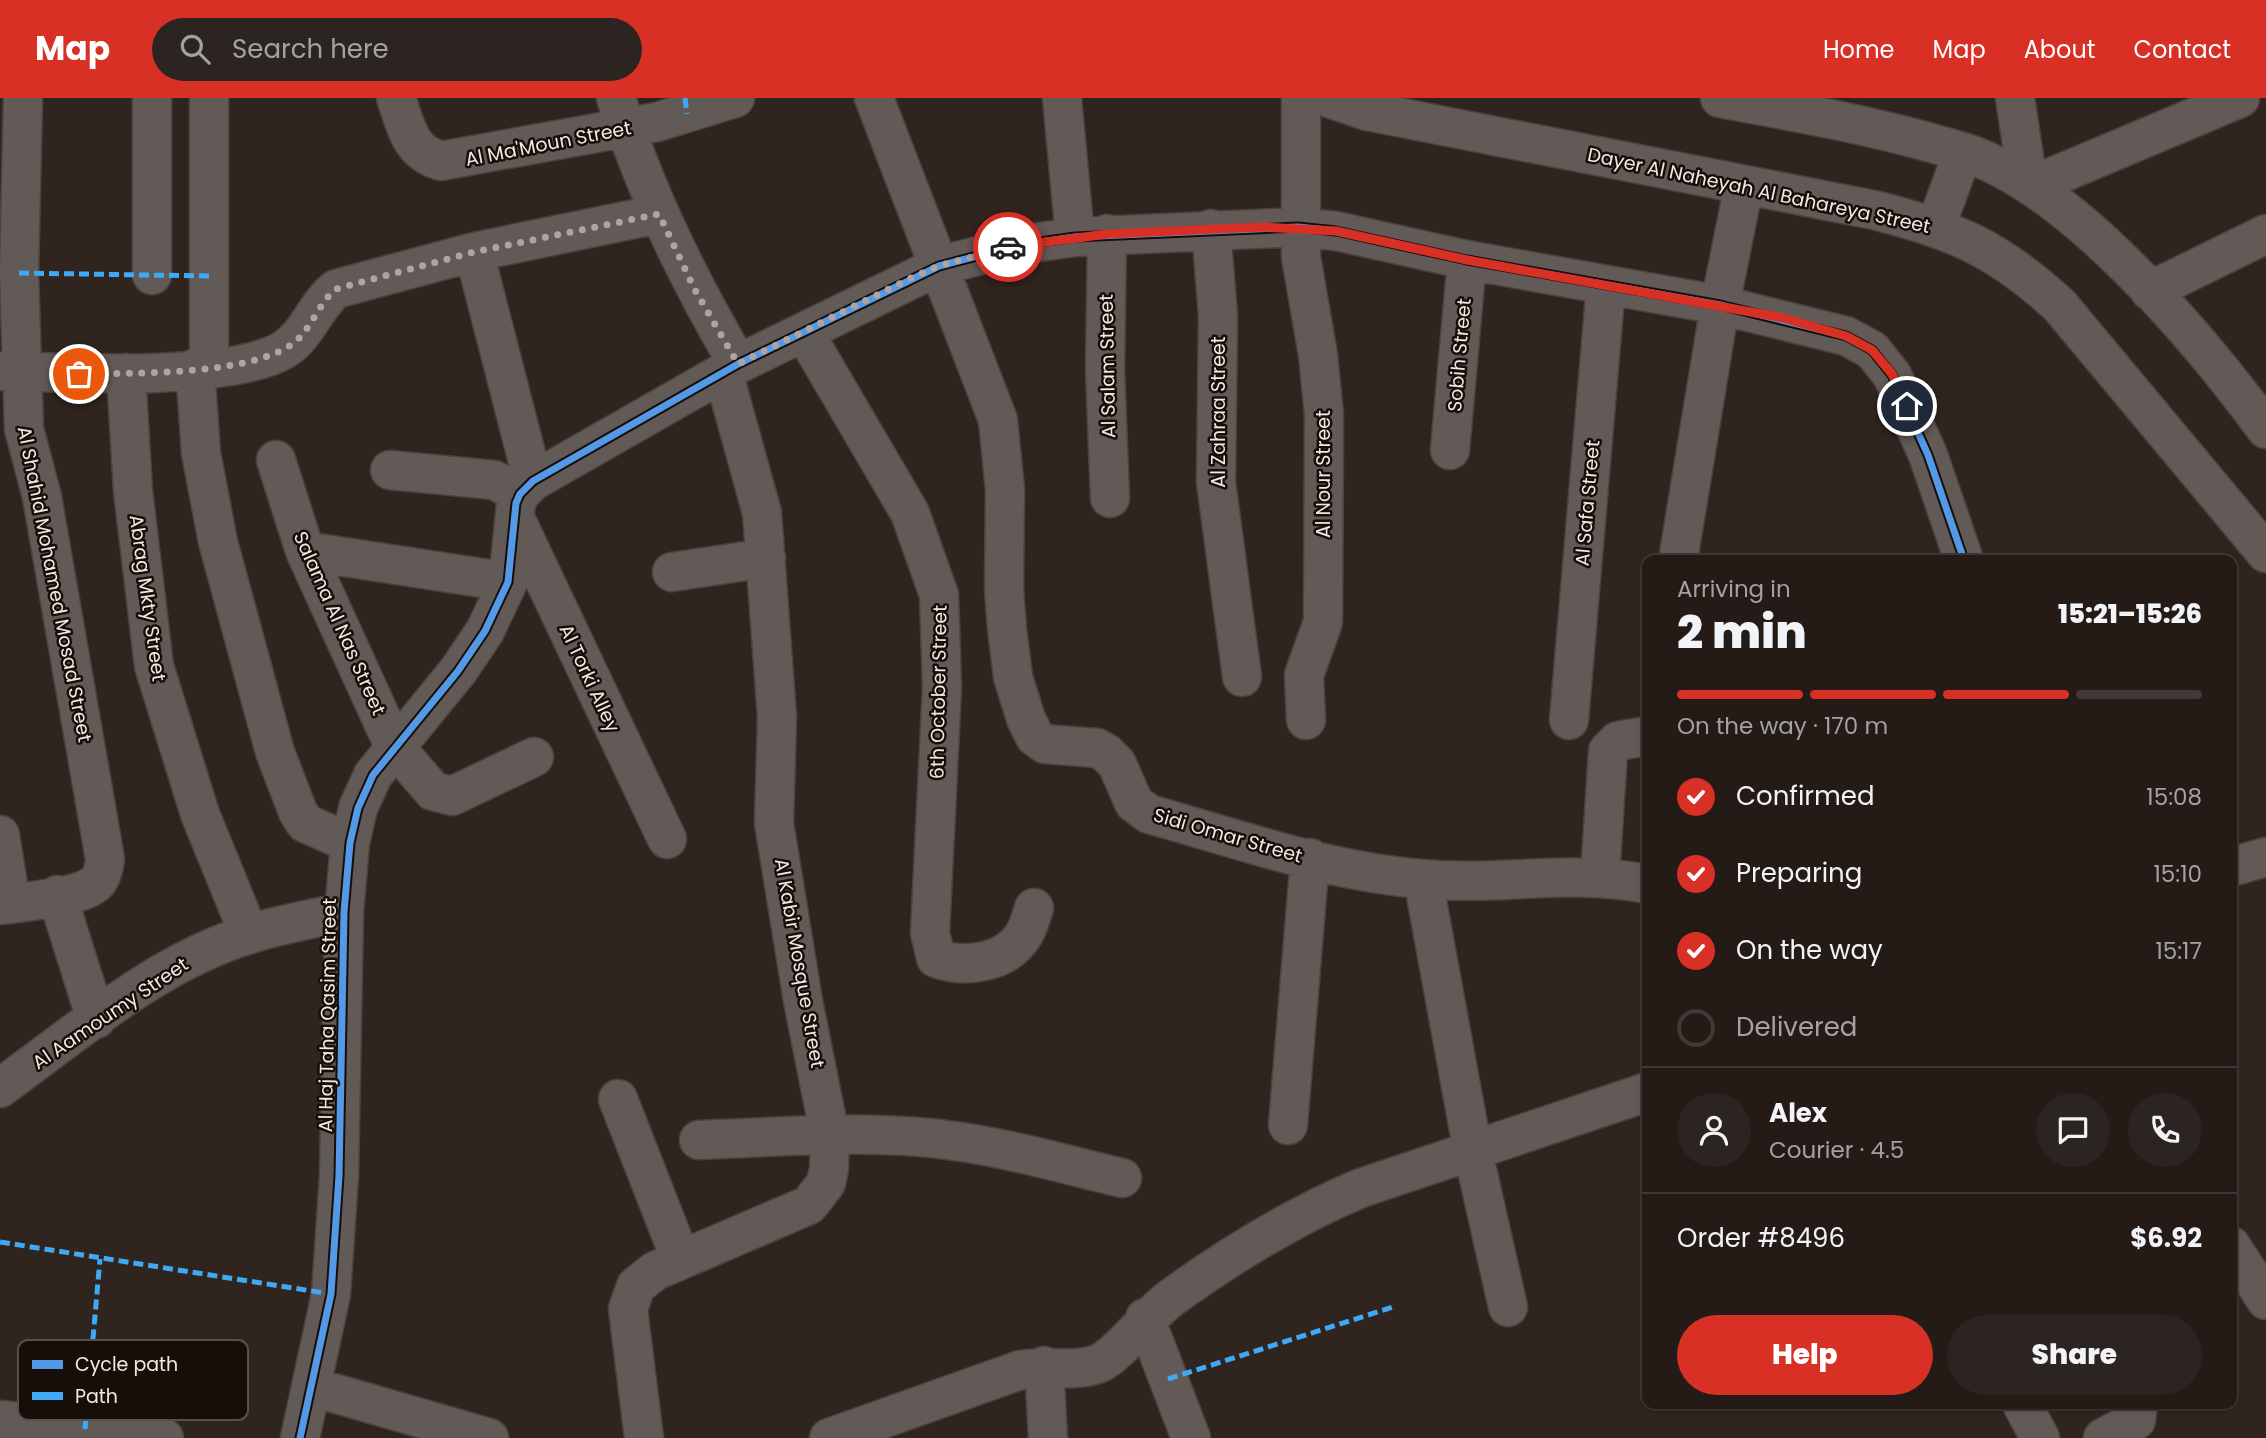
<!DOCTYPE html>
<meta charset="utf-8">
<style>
body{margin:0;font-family:Poppins,sans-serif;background:#2c2420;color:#f1f3f6;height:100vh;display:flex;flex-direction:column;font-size:26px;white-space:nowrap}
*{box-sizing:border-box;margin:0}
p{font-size:23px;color:#a3a1a1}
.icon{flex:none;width:38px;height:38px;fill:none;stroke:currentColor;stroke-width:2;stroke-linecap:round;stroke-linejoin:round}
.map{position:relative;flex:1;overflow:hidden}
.details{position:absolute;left:1642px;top:457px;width:595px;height:854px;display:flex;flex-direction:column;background:#241b17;border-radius:14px;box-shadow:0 2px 5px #0004,0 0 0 2px #413936}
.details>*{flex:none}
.pin{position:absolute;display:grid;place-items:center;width:60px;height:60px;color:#fff;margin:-30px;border:4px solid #fff;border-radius:50%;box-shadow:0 2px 7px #0007}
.courier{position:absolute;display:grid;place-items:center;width:70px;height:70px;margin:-35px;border:5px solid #d93025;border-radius:50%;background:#fff;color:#222;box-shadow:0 2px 9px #0007}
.headline em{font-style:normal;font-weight:800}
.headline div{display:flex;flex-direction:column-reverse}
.headline{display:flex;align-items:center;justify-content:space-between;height:119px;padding:0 35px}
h1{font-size:46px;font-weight:800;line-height:52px}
.bar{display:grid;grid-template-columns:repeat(4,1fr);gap:10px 7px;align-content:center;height:84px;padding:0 35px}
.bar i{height:9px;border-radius:5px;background:#413936}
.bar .current{background:#d93025}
.bar p{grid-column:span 4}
.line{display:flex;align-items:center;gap:18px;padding:0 35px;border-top:2px solid #413936}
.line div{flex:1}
.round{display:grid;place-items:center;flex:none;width:74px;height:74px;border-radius:37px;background:#2c2420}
ol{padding:0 35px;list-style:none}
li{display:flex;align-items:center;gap:21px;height:77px}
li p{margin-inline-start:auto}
li .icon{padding:7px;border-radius:50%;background:#d93025;color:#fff;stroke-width:4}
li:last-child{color:#a3a1a1}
li i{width:38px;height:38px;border:4px solid #413936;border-radius:50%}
.primary-button{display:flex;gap:14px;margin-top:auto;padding:14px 35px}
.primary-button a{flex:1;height:80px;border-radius:42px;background:#d93025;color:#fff;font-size:28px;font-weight:800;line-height:80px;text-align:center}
.primary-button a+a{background:#2c2420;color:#f1f3f6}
header{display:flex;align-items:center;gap:42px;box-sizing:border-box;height:98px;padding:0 35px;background:#d93025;color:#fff}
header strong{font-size:33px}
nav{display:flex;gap:38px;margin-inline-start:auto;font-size:24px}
.search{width:490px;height:63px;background:#2c2420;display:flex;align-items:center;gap:18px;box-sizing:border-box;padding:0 24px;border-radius:38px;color:#a3a1a1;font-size:26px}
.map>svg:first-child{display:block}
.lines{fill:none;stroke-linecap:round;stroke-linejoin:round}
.minor-casing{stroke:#4c413e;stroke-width:41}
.minor{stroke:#625a56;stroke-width:38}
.quiet{stroke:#3fa9f5;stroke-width:5;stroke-dasharray:10 5;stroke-linecap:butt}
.cycleway-casing{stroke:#170e0a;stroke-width:11}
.cycleway{stroke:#5399e6;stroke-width:7}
.done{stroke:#b1a39e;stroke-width:7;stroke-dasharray:0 12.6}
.route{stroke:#d93025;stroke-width:9}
.labels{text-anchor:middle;stroke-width:5;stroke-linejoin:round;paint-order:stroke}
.street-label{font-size:19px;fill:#f6e7e2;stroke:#170e0a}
.key{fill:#170e0a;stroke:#5a4f4b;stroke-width:2}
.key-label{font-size:19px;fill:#f6e7e2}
</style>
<header>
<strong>Map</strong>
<div class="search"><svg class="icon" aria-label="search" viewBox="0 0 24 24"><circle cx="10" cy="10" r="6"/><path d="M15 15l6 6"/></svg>Search here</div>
<nav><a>Home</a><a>Map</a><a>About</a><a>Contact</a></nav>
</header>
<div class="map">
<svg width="2266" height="1340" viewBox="0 0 2266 1340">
<rect width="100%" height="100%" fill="#30241f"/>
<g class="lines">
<defs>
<path id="minor" d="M152 0V177
M209 0V269
M396 0C406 28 409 54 441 63L657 24 735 0
M616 0C645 94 688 181 738 266
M874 0 998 322 1005 392 1004 491 1007 531 1013 579 1026 621 1035 639 1045 646 1097 650 1106 655 1117 666 1134 705 1149 716C1238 741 1330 774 1423 781 1499 788 1572 771 1647 786
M1062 0 1075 139
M1301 0V159L1318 257 1324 317 1323 524 1304 577 1306 622
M1329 0 1367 13 1874 112C1954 132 1999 151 2060 208L2266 455
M1720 0C1789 13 1860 25 1928 44 1950 50 1973 56 1993 66 2091 113 2202 244 2266 331
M2015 0 2028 85
M2031 88 2240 0
M1936 128 1963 54
M1211 131 1218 218 1216 384 1242 579
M1107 136 1105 272 1110 400
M474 154 533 383
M2150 193 2266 136
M804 234 910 415 939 497 942 589 930 835 936 860C965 871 1007 865 1024 836 1029 829 1031 818 1034 810
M195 270 201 355 218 444 275 654 298 714 305 725 350 745
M0 273C64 275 233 284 285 251 308 236 315 208 336 191L474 154 659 116
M126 275 133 393 154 568 200 716 249 836
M1450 352 1467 162
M276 362 305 453 394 648 433 693 452 698 534 659
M390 372 494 382 520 396
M515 420 667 741
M305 453 508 484
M1678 462 1720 207 1744 87
M672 474 766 460
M1569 622 1606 187
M0 737 11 806
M2231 769 2266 759
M1600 779 1608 653 1618 643 1647 638
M1423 781 1473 1054 1508 1209
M57 797 96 921
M0 807C22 804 78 800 95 786 102 780 104 770 105 761L42 399 24 331 19 175 23 0
M0 990C78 934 157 864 250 836 281 826 313 821 344 814
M618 1001 681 1162
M1288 1027 1310 760
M699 1042C784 1039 871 1031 955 1043 1012 1051 1067 1067 1122 1080
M2231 1148 2266 1202
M1145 1220 1191 1340
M1044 1268 1048 1340
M313 1289 489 1340
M2022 1306 2040 1340
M0 1322 164 1340
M300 1340 331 1196 339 1078 344 814 350 745 358 710 373 677 458 573 485 533 508 484 516 405 520 396 533 383 738 266 939 168 1019 147 1075 139 1298 129 1336 133 1467 162 1720 207 1846 238 1872 252 1892 277 1928 357 1964 462
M644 1340 628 1211 636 1188 655 1173 809 1107 826 1085 829 1071 830 1038 803 903 774 725 777 619 762 415 723 274
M829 1340 1020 1272C1045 1267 1076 1275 1100 1265 1119 1256 1149 1216 1171 1200 1229 1158 1294 1118 1361 1090L1647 994
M2103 1340 2136 1322 2138 1306"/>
</defs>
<!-- minor casing -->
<use href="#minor" class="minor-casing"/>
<!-- minor -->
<use href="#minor" class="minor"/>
<!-- quiet -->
<path class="quiet" d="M685 0 687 16
M19 175 209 178
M0 1144 331 1196
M1168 1281 1393 1209
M85 1331 100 1161"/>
<defs>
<path id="cycleway" d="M300 1340 331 1196 339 1078 344 814 350 745 358 710 373 677 458 573 485 533 508 484 516 405 520 396 533 383 738 266 939 168 1019 147 1075 139 1298 129 1336 133 1467 162 1720 207 1846 238 1872 252 1892 277 1928 357 1964 462"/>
</defs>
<!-- cycleway casing -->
<use href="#cycleway" class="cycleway-casing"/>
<!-- cycleway -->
<use href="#cycleway" class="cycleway"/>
</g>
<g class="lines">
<!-- done -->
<path class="done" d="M79 276C132 275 258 278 297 242 313 227 319 205 336 191L474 154 659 116 695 192 738 266 915 178 939 168 1008 149"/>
<!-- route -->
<path class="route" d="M1008 149 1107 136 1262 129 1336 133 1467 162 1783 220 1846 238 1872 252 1892 276 1907 308"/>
</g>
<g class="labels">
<!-- street labels -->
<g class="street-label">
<text transform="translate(548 45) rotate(-11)" y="7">Al Ma'Moun Street</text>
<text transform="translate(1759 92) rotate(12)" y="7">Dayer Al Naheyah Al Bahareya Street</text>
<text transform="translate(1459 257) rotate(-85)" y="7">Sobih Street</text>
<text transform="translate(1107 268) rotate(-91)" y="7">Al Salam Street</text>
<text transform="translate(1218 314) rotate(-90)" y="7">Al Zahraa Street</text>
<text transform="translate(1323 376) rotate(-90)" y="7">Al Nour Street</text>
<text transform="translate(1587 405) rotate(-85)" y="7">Al Safa Street</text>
<text transform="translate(55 486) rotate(79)" y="7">Al Shahid Mohamed Mosad Street</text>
<text transform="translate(148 500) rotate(82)" y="7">Abrag Mkty Street</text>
<text transform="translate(340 525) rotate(66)" y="7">Salama Al Nas Street</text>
<text transform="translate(590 580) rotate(65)" y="7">Al Torki Alley</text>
<text transform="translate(938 594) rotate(-89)" y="7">6th October Street</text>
<text transform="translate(1228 737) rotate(16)" y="7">Sidi Omar Street</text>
<text transform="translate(800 865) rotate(80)" y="7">Al Kabir Mosque Street</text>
<text transform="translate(110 915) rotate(-34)" y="7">Al Aamoumy Street</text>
<text transform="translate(327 917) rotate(-89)" y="7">Al Haj Taha Qasim Street</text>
</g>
</g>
<!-- legend -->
<rect x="18" y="1242" width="230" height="80" rx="10" class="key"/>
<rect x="32" y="1262" width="31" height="9" fill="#5399e6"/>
<rect x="32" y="1294" width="31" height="8" fill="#3fa9f5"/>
<g class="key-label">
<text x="75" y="1273">Cycle path</text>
<text x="75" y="1305">Path</text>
</g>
</svg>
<div class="pin" style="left:79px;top:276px;background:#ea580c"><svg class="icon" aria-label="bag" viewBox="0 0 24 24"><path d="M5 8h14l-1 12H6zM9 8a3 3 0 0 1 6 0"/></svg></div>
<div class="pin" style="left:1907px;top:308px;background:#1f2937"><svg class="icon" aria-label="home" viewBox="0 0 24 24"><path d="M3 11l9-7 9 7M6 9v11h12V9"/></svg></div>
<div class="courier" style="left:1008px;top:149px"><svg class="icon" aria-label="car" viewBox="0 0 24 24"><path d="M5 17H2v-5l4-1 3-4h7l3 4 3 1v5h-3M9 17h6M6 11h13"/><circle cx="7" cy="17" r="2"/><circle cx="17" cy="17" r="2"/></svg></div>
<section class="details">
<div class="headline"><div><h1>2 min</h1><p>Arriving in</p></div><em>15:21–15:26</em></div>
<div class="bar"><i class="current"></i><i class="current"></i><i class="current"></i><i></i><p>On the way · 170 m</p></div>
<ol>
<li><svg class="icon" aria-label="check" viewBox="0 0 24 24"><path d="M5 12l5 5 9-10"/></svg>Confirmed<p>15:08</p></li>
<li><svg class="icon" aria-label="check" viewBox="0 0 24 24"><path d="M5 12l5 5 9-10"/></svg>Preparing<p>15:10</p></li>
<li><svg class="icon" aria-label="check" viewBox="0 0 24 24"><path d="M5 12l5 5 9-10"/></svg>On the way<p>15:17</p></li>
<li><i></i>Delivered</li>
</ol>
<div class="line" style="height:126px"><a class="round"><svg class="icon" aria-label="person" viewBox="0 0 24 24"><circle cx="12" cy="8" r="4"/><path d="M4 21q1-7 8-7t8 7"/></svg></a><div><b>Alex</b><p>Courier · 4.5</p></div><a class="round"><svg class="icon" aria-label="chat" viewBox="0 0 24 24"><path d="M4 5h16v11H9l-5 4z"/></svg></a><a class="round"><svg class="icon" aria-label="phone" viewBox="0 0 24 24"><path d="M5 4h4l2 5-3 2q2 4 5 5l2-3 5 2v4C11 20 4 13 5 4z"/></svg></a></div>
<div class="line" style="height:91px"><div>Order #8496</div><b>$6.92</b></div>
<div class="primary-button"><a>Help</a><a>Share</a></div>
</section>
</div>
